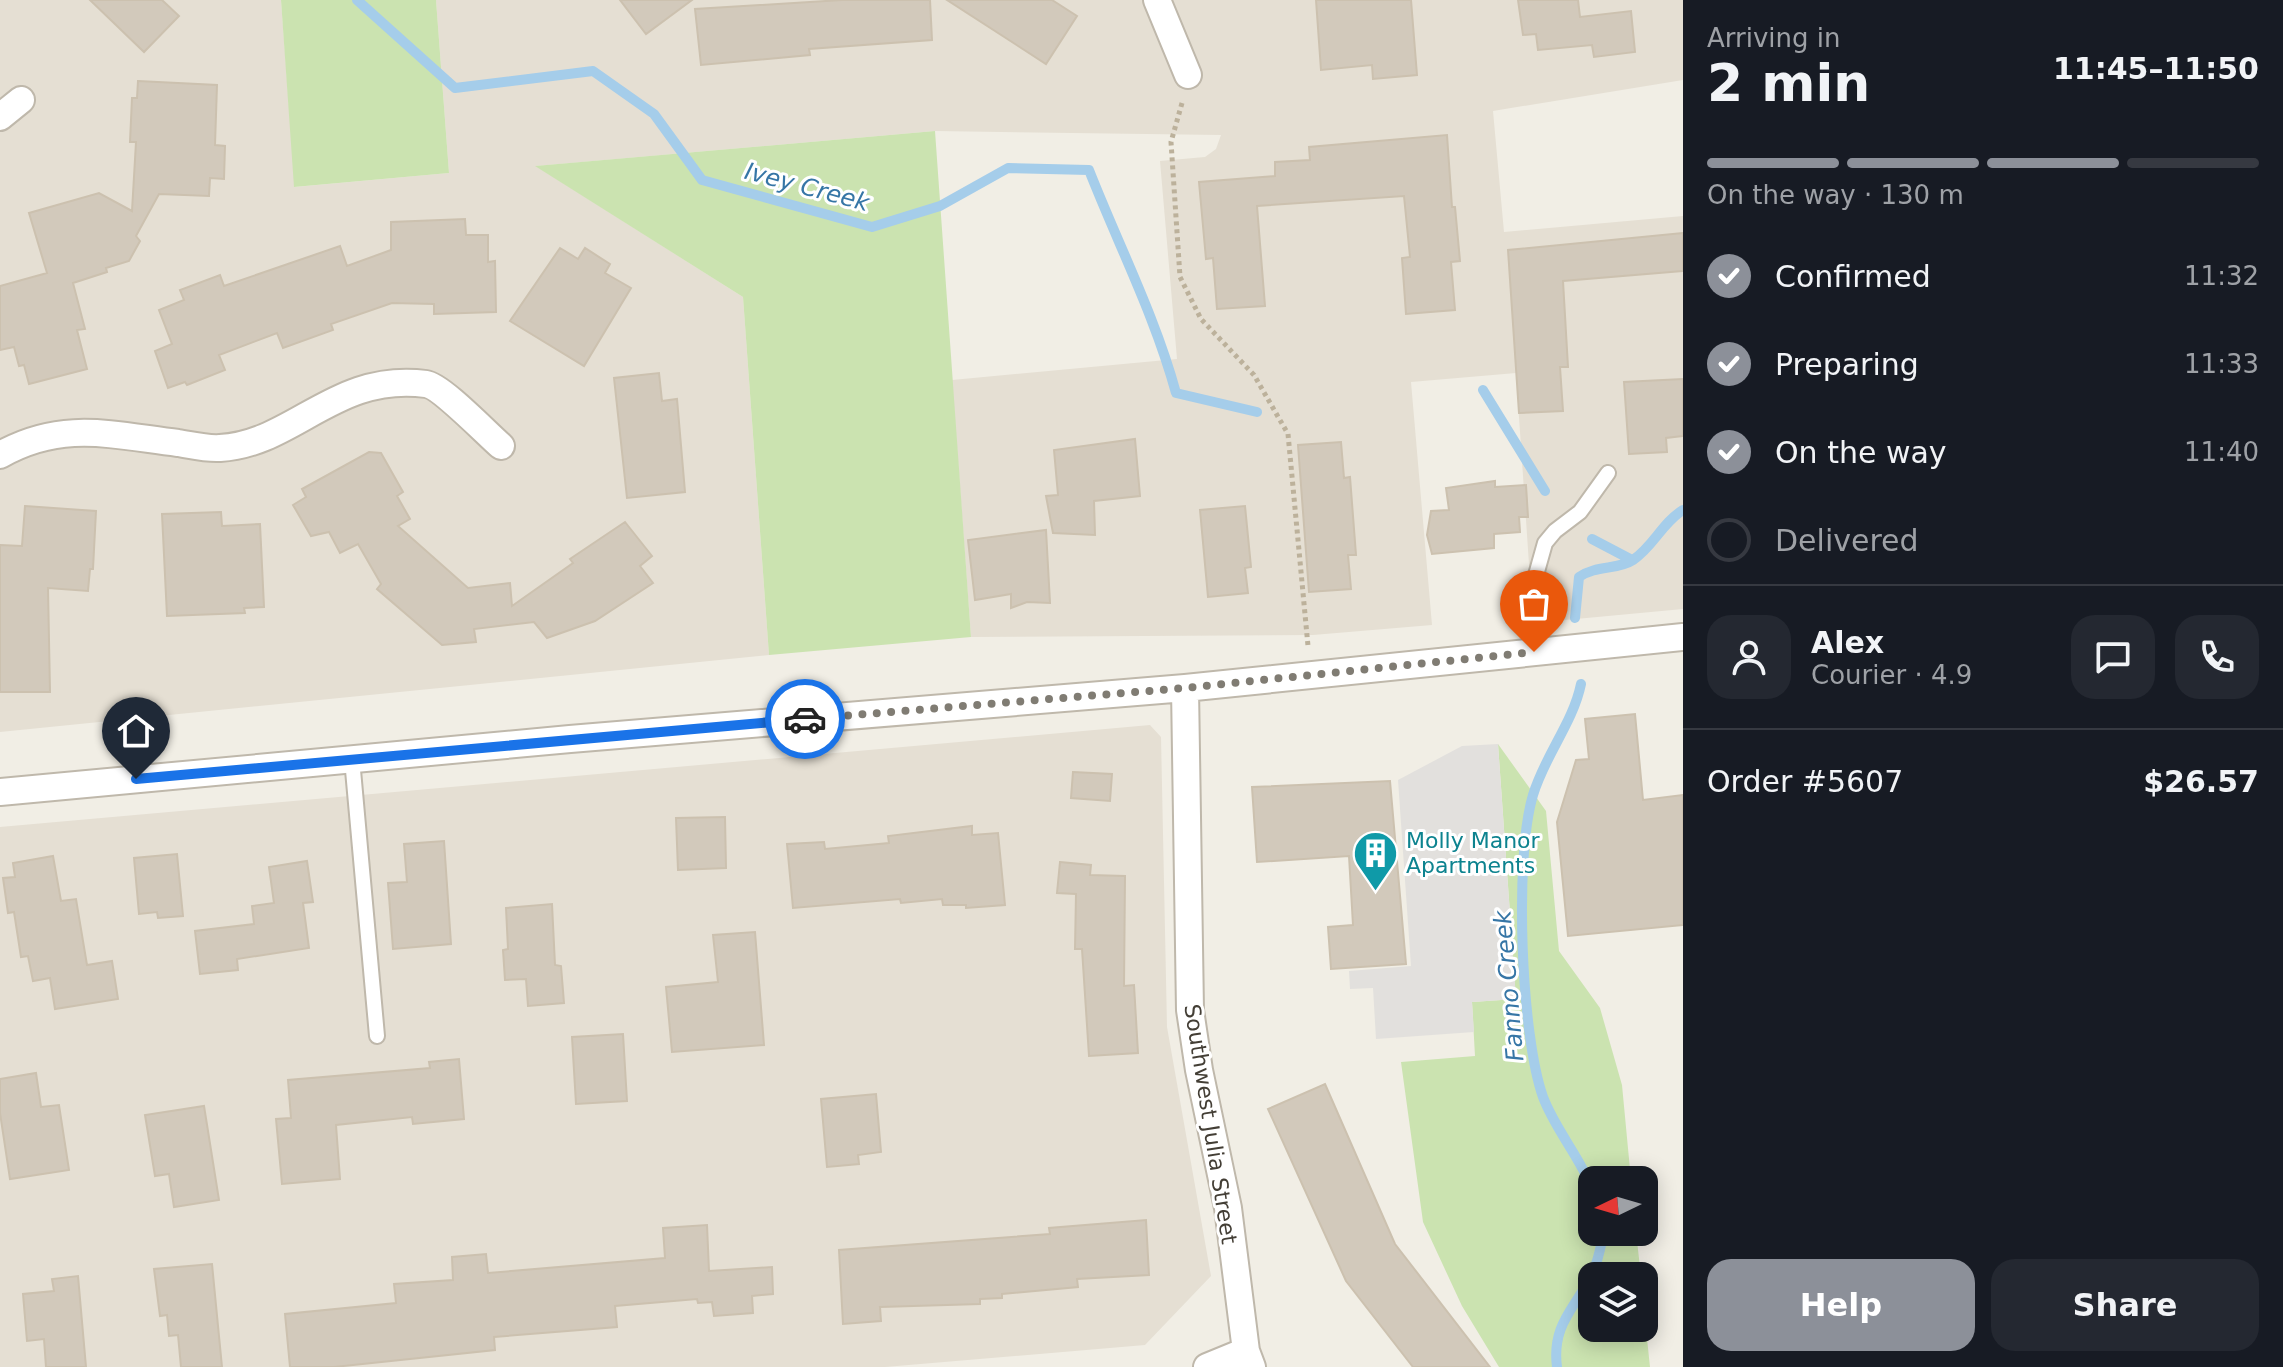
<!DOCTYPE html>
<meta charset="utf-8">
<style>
body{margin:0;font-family:"DejaVu Sans",sans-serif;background:#242831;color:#f1f3f6;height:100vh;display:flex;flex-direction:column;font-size:30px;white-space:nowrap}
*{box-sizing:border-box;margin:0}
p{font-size:26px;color:#9ea1a6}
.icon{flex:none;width:44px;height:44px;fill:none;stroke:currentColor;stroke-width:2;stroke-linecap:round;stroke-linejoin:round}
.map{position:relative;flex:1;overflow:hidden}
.drawer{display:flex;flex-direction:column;background:#171b24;width:600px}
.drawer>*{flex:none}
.needle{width:52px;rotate:265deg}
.fabs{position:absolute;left:1578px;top:1166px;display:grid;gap:16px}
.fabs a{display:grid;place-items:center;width:80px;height:80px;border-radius:16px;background:#171b24;box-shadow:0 4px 20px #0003;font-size:40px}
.pin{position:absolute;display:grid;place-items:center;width:68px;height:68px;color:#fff;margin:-82px -34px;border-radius:50% 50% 50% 0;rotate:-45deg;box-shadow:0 0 8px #0007}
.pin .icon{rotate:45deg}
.courier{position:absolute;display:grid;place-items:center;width:80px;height:80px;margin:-40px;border:6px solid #1a73e8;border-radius:50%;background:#fff;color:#222;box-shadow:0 2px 10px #0007}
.summary em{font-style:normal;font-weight:600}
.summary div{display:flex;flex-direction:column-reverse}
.summary{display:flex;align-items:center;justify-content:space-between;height:136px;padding:0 24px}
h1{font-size:52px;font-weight:600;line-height:60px}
.bar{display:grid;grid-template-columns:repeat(4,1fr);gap:12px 8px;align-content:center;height:96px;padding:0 24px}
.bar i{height:10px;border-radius:6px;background:#363941}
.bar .active{background:#8c9099}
.bar p{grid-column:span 4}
.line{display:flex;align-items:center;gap:20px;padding:0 24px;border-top:2px solid #363941}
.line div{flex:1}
.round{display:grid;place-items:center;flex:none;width:84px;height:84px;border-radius:24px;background:#242831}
ol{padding:0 24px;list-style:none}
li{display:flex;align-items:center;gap:24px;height:88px}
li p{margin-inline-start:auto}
li .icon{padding:8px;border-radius:50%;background:#8c9099;color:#fff;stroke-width:4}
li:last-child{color:#9ea1a6}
li i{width:44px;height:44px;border:4px solid #363941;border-radius:50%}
.cta{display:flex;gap:16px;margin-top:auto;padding:16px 24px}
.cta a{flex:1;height:92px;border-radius:24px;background:#8c9099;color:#fff;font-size:32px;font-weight:600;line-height:92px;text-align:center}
.cta a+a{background:#242831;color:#f1f3f6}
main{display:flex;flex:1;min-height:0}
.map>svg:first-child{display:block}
.residential{fill:#e5dfd3}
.green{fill:#cbe3b0}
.parking{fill:#e2e0dd}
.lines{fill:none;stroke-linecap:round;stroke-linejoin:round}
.stream{stroke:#a5cdea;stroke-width:10}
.building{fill:#d2c9bb;stroke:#ccc1af;stroke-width:2}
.service-casing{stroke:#bfb8ab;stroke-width:18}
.minor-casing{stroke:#bfb8ab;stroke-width:30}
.path{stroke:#bcb19b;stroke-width:5;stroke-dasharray:4 4;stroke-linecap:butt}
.service{stroke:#fff;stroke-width:14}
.minor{stroke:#fff;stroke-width:26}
.done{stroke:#807c73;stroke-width:8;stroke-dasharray:0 14.4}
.route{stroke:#1a73e8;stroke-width:10}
.labels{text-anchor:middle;stroke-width:6;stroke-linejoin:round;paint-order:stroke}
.culture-label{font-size:22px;fill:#0d838f;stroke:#fff;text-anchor:start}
.street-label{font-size:22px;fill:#433e35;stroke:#fff}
.water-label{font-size:24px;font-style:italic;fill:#3676a6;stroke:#fff}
</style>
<main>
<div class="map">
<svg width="1683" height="1367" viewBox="0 0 1683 1367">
<rect width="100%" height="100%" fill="#f1eee5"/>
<!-- residential -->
<path class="residential" d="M0 0H281L295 187 449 173 436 0H1683V80L1493 111 1504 232 1683 216V609L1533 623 1516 373 1411 382 1432 625 1313 635 971 637 952 380 1177 359 1160 161 1205 157 1216 149 1221 135 935 131 536 166 743 297 769 655 0 732Z
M1150 725 1161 737 1167 1027 1211 1276 1145 1345 885 1367H0V827Z"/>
<!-- green -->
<path class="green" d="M281 0H436L449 173 294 187Z
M935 131 971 637 769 655 743 297 535 166Z
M1498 744 1546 811 1559 951 1600 1008 1622 1085 1631 1180H1592V1232H1636L1641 1276H1592V1328H1644V1310L1650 1367H1499L1462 1306 1423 1222 1401 1062 1475 1056 1472 1002 1516 999Z"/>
<!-- parking -->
<path class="parking" d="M1498 744 1516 999 1472 1002 1474 1032 1376 1039 1373 988 1350 989 1349 971 1411 966 1398 780 1462 746Z"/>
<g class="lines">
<!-- stream -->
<path class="stream" d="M357 0 455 88 593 71 654 114 702 180 872 227 940 206 1008 168 1089 170C1118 244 1155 316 1176 393L1257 412
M1483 390 1545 491
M1592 539 1632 560
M1575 618 1579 577C1596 565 1618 570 1633 560 1653 547 1662 523 1683 510
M1581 684C1573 723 1545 755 1533 795 1514 858 1521 1035 1543 1097 1555 1129 1579 1156 1592 1188
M1557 1367C1551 1321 1579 1306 1594 1269 1599 1258 1601 1244 1604 1232"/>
</g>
<!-- building -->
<path class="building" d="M90 0H162L179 16 144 52Z
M620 0H692L646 34Z
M842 0H930L932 40 809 49 810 55 701 65 695 9Z
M947 0H1052L1077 16 1046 64Z
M1316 0H1411L1417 75 1373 79 1372 65 1321 70Z
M1518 0H1578L1580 17 1631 11 1635 52 1594 57 1592 45 1538 50 1536 34 1523 35Z
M138 81 217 85 215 145 225 146 224 179 210 178 209 196 159 194 136 236 140 241 129 261 106 268 107 272 73 283 85 329 77 330 87 369 29 384 24 365 19 366 14 347 0 350V286L47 273 29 213 99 193 132 211 136 142H130L132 98H137Z
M1447 135 1452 207H1455L1460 261 1451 262 1455 310 1406 314 1402 258 1410 257 1404 196 1257 206 1265 306 1217 309 1213 258 1206 259 1199 182 1275 176V162L1310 160 1309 147Z
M465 219 466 235H488V262L495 261 496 312 434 314V304L392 303 331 324 333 330 283 348 277 333 219 355 225 370 187 385 185 382 168 388 155 351 172 344 159 310 184 300 180 290 220 275 224 286 340 246 347 266 391 250V222Z
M1683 233V271L1563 281 1568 367H1560L1563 411 1519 413 1508 250Z
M560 248 578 259 585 248 610 264 605 273 631 288 584 366 510 321Z
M659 373 662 401 677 399 685 492 627 498 614 378Z
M1683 379V436L1666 438 1667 452 1629 454 1624 382Z
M1135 439 1140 496 1094 501 1095 535 1053 533 1046 496 1058 495 1054 450Z
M1341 442 1344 478 1350 477 1356 555H1348L1351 589 1309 592 1298 445Z
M369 452 381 453 403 492 397 496 410 519 398 526 468 588 510 583 512 606 573 563 570 559 625 522 652 556 640 566 653 583 595 621 547 638 534 622 474 629 476 642 442 645 377 589 381 584 358 544 340 553 329 532 311 536 293 505 306 497 302 489Z
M1495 481V487L1526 485 1528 517H1519L1520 532 1494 534V548L1432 554 1427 535 1431 511 1449 510 1446 488Z
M25 506 96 511 93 569H90L88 591 48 588 50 692H0V545L22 546Z
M1245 506 1251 567 1245 568 1248 593 1208 597 1200 510Z
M221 512 222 526 260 524 264 607 244 608 245 613 167 616 162 514Z
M1046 530 1050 603 1027 602 1011 608V594L975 600 968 540Z
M1635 714 1643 800 1683 795V925L1568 936 1557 822 1576 760 1589 759 1585 719Z
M1073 772 1112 774 1110 801 1071 798Z
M1390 781 1406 964 1331 969 1328 927 1353 925 1349 856 1257 862 1252 787Z
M725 817 726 868 678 870 676 818Z
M972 826V835L998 833 1005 905 966 908V905H943L942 899 901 903 900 899 793 908 787 844 824 842 825 849 889 843 888 836Z
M444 841 451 944 393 949 388 883 407 882 404 844Z
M177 854 183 916 158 918 157 912 139 914 134 858Z
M53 856 61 901 76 899 87 965 112 961 118 999 55 1009 50 978 33 981 28 956 21 957 14 912 8 913 3 878 15 877 13 863Z
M307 861 313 902 303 903 309 948 237 959 238 970 200 974 195 931 254 924 252 906 274 903 269 867Z
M1060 862 1091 865 1090 875 1125 876 1124 986 1134 985 1138 1053 1089 1056 1082 949H1075L1076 894 1057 893Z
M552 904 555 965 561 966 564 1003 528 1006 526 979 505 980 503 950 508 949 506 908Z
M755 932 764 1045 672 1052 666 987 718 982 713 935Z
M623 1034 627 1101 576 1104 572 1037Z
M459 1059 464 1119 413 1124 412 1117 336 1125 340 1179 282 1184 276 1119 291 1118 288 1080 430 1068 429 1062Z
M36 1073 41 1107 59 1105 69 1170 10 1179 0 1113V1079Z
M1325 1084 1395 1244 1490 1367H1413L1346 1281 1268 1109Z
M876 1094 881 1152 858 1155 859 1164 827 1167 821 1099Z
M204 1106 219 1200 174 1207 169 1174 155 1176 145 1115Z
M1146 1220 1149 1275 1077 1279 1078 1287 1002 1294V1298L980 1299V1304L880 1307 881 1321 843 1324 839 1250 1050 1234 1049 1228Z
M707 1225 709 1271 772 1267 773 1294 752 1296 753 1313 714 1316 712 1302 698 1303 697 1299 615 1306 617 1327 494 1337 495 1350 334 1367H290L285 1314 396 1303 394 1284 453 1280 452 1257 486 1254 488 1273 665 1258 663 1228Z
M212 1264 222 1367H181L178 1335 169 1336 167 1315 160 1316 154 1269Z
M78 1276 86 1367H46L44 1339 27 1341 23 1294 54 1291 52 1279Z"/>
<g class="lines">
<defs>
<path id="service" d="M1534 652 1536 575 1545 543 1555 531 1580 512 1608 473
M352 759 377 1036"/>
<path id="minor" d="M1157 0 1188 75
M0 117 21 100
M0 455C62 420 111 435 178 443 191 445 206 449 220 448 294 444 335 372 426 384 441 386 486 433 501 446
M1185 688 1190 1010 1199 1070 1228 1208 1246 1351 1252 1367
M0 792 570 739 1185 688 1683 637
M1207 1367 1246 1351"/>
</defs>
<!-- service casing -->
<use href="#service" class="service-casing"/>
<!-- minor casing -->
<use href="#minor" class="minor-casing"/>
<!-- path -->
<path class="path" d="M1182 103 1171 142 1180 277 1201 319 1254 375 1288 434 1308 646"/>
<!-- service -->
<use href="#service" class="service"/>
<!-- minor -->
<use href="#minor" class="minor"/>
</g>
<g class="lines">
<!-- done -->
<path class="done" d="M805 719 1185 688 1534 652"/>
<!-- route -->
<path class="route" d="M136 779 805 719"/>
</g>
<!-- icons -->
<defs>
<symbol id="building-pin" viewBox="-11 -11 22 30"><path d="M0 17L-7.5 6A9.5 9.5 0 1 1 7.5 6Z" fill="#0f9aa8" stroke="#fff"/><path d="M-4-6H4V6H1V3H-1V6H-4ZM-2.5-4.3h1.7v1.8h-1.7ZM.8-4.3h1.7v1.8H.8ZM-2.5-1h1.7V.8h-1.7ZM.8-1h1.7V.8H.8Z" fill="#fff"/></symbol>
</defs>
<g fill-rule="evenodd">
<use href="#building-pin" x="1350" y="828" width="51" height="69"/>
</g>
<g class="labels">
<!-- culture labels -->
<g class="culture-label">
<text x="1406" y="848">Molly Manor<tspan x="1406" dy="25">Apartments</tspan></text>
</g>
<!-- street labels -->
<g class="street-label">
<text transform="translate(1211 1124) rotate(81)" y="8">Southwest Julia Street</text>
</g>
<!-- water labels -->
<g class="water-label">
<text transform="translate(807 187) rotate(15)" y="8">Ivey Creek</text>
<text transform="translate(1509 986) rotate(-95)" y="8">Fanno Creek</text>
</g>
</g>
</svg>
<div class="fabs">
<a><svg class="needle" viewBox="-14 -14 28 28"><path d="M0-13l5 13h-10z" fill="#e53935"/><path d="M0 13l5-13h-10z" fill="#9ea1a6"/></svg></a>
<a><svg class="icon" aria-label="layers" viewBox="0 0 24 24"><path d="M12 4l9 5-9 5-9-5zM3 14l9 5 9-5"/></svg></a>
</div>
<div class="pin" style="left:1534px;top:652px;background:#ea580c"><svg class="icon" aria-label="bag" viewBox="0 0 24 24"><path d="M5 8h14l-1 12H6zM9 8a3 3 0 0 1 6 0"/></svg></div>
<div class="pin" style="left:136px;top:779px;background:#1f2937"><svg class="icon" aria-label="home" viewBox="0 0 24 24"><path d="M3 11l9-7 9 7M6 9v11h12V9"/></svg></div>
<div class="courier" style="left:805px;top:719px"><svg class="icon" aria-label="car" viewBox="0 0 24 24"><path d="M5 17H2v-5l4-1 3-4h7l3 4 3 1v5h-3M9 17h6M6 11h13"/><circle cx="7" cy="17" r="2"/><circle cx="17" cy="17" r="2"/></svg></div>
</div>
<section class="drawer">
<div class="summary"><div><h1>2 min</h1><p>Arriving in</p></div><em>11:45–11:50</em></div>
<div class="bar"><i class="active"></i><i class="active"></i><i class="active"></i><i></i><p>On the way · 130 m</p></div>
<ol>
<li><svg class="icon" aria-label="check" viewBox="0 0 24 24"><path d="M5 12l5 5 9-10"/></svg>Confirmed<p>11:32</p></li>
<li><svg class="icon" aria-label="check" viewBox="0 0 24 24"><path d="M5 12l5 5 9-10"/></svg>Preparing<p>11:33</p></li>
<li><svg class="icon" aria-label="check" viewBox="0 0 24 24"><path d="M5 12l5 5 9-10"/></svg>On the way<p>11:40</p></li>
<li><i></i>Delivered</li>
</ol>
<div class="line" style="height:144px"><a class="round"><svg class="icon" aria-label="person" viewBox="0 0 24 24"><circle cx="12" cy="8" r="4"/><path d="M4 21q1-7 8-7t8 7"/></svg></a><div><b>Alex</b><p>Courier · 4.9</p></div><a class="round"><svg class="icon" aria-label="chat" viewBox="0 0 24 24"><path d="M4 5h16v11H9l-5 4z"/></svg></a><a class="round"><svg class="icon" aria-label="phone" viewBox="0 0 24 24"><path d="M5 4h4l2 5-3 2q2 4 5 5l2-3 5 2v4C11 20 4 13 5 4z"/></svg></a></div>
<div class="line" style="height:104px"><div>Order #5607</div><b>$26.57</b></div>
<div class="cta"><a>Help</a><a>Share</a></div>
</section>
</main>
